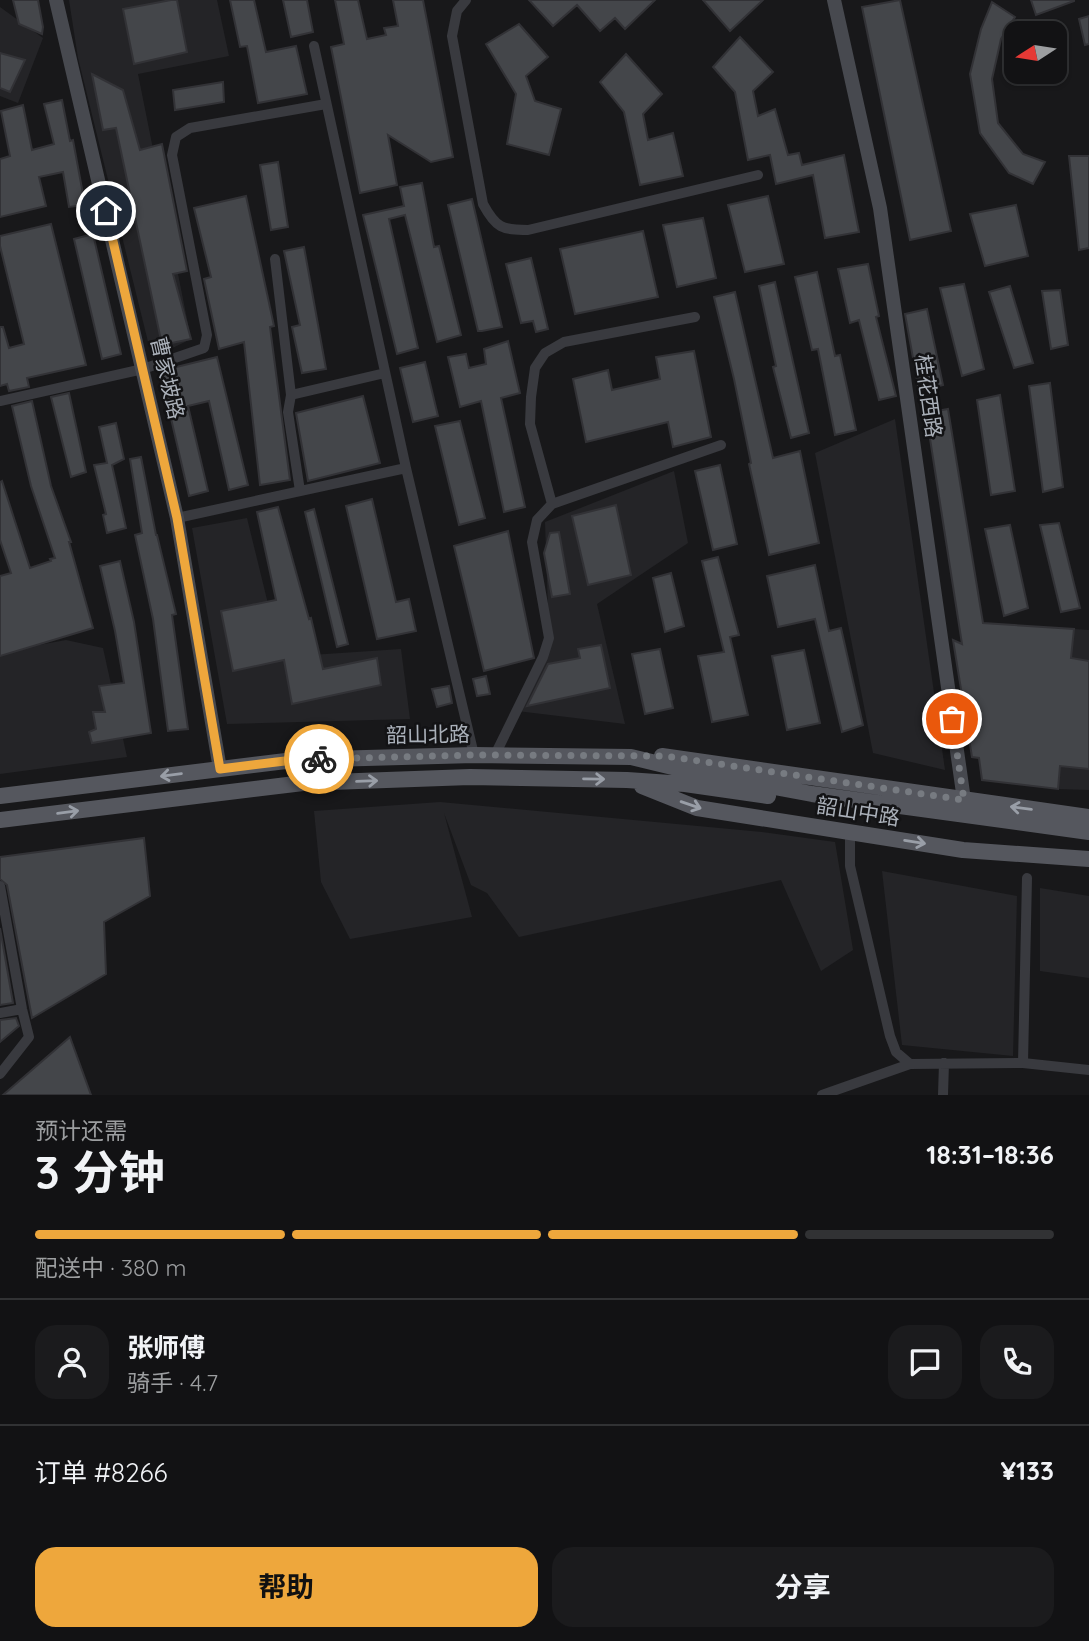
<!DOCTYPE html>
<html lang="zh">
<meta charset="utf-8">
<style>
body{margin:0;font-family:Quicksand,"Noto Sans SC",sans-serif;background:#1b1b1d;color:#f1f3f6;height:100vh;display:flex;flex-direction:column;font-size:26px;white-space:nowrap}
*{box-sizing:border-box;margin:0}
p{font-size:23px;color:#9c9ea0}
.icon{flex:none;width:38px;height:38px;fill:none;stroke:currentColor;stroke-width:2;stroke-linecap:round;stroke-linejoin:round}
.map{position:relative;height:1095px;overflow:hidden}
.sheet{display:flex;flex-direction:column;background:#121214;flex:1}
.sheet>*{flex:none}
.needle{width:46px;rotate:258deg}
.tools{position:absolute;left:1004px;top:21px;display:grid;gap:14px}
.tools a{display:grid;place-items:center;width:63px;height:63px;border-radius:14px;background:#121214;box-shadow:0 2px 5px #0004,0 0 0 2px #313234;font-size:35px}
.pin{position:absolute;display:grid;place-items:center;width:60px;height:60px;color:#fff;margin:-30px;border:4px solid #fff;border-radius:50%;box-shadow:0 2px 7px #0007}
.courier{position:absolute;display:grid;place-items:center;width:70px;height:70px;margin:-35px;border:5px solid #eea73c;border-radius:50%;background:#fff;color:#222;box-shadow:0 2px 9px #0007}
.headline em{font-style:normal;font-weight:700}
.headline div{display:flex;flex-direction:column-reverse}
.headline{display:flex;align-items:center;justify-content:space-between;height:119px;padding:0 35px}
h1{font-size:46px;font-weight:700;line-height:52px}
.bar{display:grid;grid-template-columns:repeat(4,1fr);gap:10px 7px;align-content:center;height:84px;padding:0 35px}
.bar i{height:9px;border-radius:5px;background:#313234}
.bar .on{background:#eea73c}
.bar p{grid-column:span 4}
.line{display:flex;align-items:center;gap:18px;padding:0 35px;border-top:2px solid #313234}
.line div{flex:1}
.round{display:grid;place-items:center;flex:none;width:74px;height:74px;border-radius:21px;background:#1b1b1d}
.primary-button{display:flex;gap:14px;margin-top:auto;padding:14px 35px}
.primary-button a{flex:1;height:80px;border-radius:21px;background:#eea73c;color:#111;font-size:28px;font-weight:700;line-height:80px;text-align:center}
.primary-button a+a{background:#1b1b1d;color:#f1f3f6}
.map>svg:first-child{display:block}
.built{fill:#242427}
.building{fill:#44464a;stroke:#323236;stroke-width:2}
.lines{fill:none;stroke-linecap:round;stroke-linejoin:round}
.street{stroke:#393a3f;stroke-width:10}
.secondary{stroke:#47494f;stroke-width:14}
.primary{stroke:#55575e;stroke-width:16}
.oneway{stroke:#999ea7}
.done{stroke:#777b81;stroke-width:7;stroke-dasharray:0 12.6}
.route{stroke:#eea73c;stroke-width:9}
.labels{text-anchor:middle;stroke-width:5;stroke-linejoin:round;paint-order:stroke}
.street-label{font-size:21px;fill:#aab0b9;stroke:#131315}
</style>
<div class="map">
<svg width="1089" height="1095" viewBox="0 0 1089 1095">
<rect width="100%" height="100%" fill="#18181a"/>
<!-- built -->
<path class="built" d="M69 0H217L229 56 138 74 191 339 152 358 78 58Z
M0 7 43 38 18 103 0 96Z
M895 419 945 770 873 753 815 453Z
M674 471 688 543 597 604 625 724 517 711 549 638 545 522Z
M247 518 281 657 401 649 410 719 227 724 192 528Z
M1074 629 1089 630V790L1058 789Z
M66 640 103 648 127 757 0 774V652Z
M440 802 762 832 835 842 853 950 821 971 781 880 519 937 487 893 471 885 444 813 472 917 350 939 321 882 314 811Z
M882 871 1017 896 1013 1056 902 1045Z
M1040 888 1089 896V978L1040 971Z"/>
<!-- building -->
<path class="building" d="M13 0H38L43 27 42 34 19 24Z
M171 0H177L187 52 134 64 123 9Z
M230 0H254L266 52 296 46 307 94 258 103 247 46 240 47Z
M283 0H307L313 32 291 37Z
M335 0H358L367 39 386 35 384 28 398 26 393 0H423L453 157 431 162 388 135 397 185 360 193 331 47 344 44Z
M529 0H655L625 29 615 18 600 31 577 5 553 26Z
M703 0H763L730 31Z
M900 0 951 231 910 240 862 7Z
M1031 0H1074V1L1036 15Z
M992 2 1015 17 1001 39 992 79 998 123 1023 154 1045 162 1033 184 1009 173 980 133 970 74 981 29Z
M1089 16V44L1085 45 1079 19Z
M519 24 548 57 526 76 535 101 561 109 549 155 507 144 516 94 486 44Z
M740 37 773 72 753 91 758 116 775 109 788 155 799 153 802 165 844 155 859 232 825 238 813 175 776 184 770 155 748 160 735 92 713 67Z
M0 53 25 60 10 92 0 88Z
M626 54 662 94 643 114 648 140 673 133 683 176 640 185 624 112 600 82Z
M92 74 123 90 140 150 162 144 187 271 173 274 191 339 162 345 116 128 103 130Z
M223 82 224 102 175 110 173 90Z
M62 100 70 141 73 140 85 205 69 207 63 172 39 177 46 206 0 217V159L10 156 1 111 23 105 32 150 54 144 44 104Z
M1069 156H1089V248L1079 250Z
M278 162 288 227 271 230 260 165Z
M422 183 434 247 439 246 461 335 437 342 405 215 389 219 418 348 397 354 363 215 404 206 400 187Z
M246 196 274 326 270 327 290 480 260 485 244 342 219 349 204 279 211 277 194 208Z
M768 196 784 264 745 272 728 205Z
M472 199 502 327 482 331H478L448 205Z
M1016 205 1028 256 985 266 970 214Z
M703 218 716 278 677 287 663 225Z
M51 224 86 365 27 378 29 387 9 391 7 384 0 386V327H3L9 348 24 344 0 246V236Z
M643 231 658 297 575 314 560 249Z
M93 234 121 354 102 359 74 239Z
M304 247 326 369 302 373 292 327 300 325 284 251Z
M531 258 548 329 536 332 533 321 521 323 506 264Z
M868 264 879 316 876 317 896 396 879 400 859 320 850 323 838 269Z
M817 272 835 356 840 355 856 430 835 435 818 349 812 350 795 277Z
M775 282 809 433 791 438 773 367 776 366 759 286Z
M964 284 984 369 962 376 940 288Z
M1010 286 1033 363 1014 368 989 292Z
M1060 290 1068 345 1051 349 1042 291Z
M735 292 773 458 800 451 819 543 769 555 749 464 751 463 734 379 714 297Z
M927 309 943 385 919 391 905 314Z
M508 341 520 393 501 398 525 507 504 512 481 401 460 407 448 357 466 354 469 368 486 364 484 349Z
M694 351 711 437 673 447 668 422 586 442 573 379 608 370 612 390 660 379 656 357Z
M217 357 248 485 229 490 209 401 188 406 208 491 189 496 160 371Z
M425 362 438 416 413 422 400 368Z
M1050 383 1063 487 1043 492 1029 386Z
M69 393 86 472 71 477 51 397Z
M1000 395 1015 491 991 495 977 400Z
M363 396 380 463 308 481 296 413Z
M32 401 51 486 71 542H69L93 628 0 656V576L11 573 0 540V482L2 481 30 568 51 561 50 559 55 558 31 486 12 406Z
M948 409 983 623 1074 629 1071 658 1089 661V769L1060 766 1058 789 982 780 979 758 972 757 953 640 962 644 926 413Z
M460 421 485 518 459 525 435 426Z
M116 423 124 459 112 465 126 528 107 533 103 515 106 514 94 465 107 463 99 427Z
M141 457 156 535H157L176 614 172 615 188 729 168 731 153 619 135 535 142 533 130 459Z
M720 465 737 544 713 550 695 471Z
M372 499 396 602 409 599 416 631 377 639 346 506Z
M616 505 631 575 588 585 572 516Z
M278 507 309 619 311 618 323 669 377 658 381 685 292 704 284 660 233 671 221 611 276 600 257 512Z
M314 509 348 644 337 647 305 512Z
M1059 523 1080 608 1061 612 1040 525Z
M1010 525 1028 608 1004 616 985 529Z
M508 531 534 658 484 671 454 546Z
M559 532 570 594 552 597 544 553 550 533Z
M718 557 739 635 730 637 748 715 712 722 698 656 724 652 702 561Z
M120 561 134 622 151 733 92 743 89 732 96 729 93 712H105L99 686 124 683 115 631 100 566Z
M815 565 829 631 841 628 863 725 842 732 815 619 778 627 767 576Z
M671 573 684 626 665 632 653 578Z
M601 645 610 688 527 706 548 664 580 658 578 649Z
M660 649 673 708 645 714 632 654Z
M804 650 820 723 787 730 772 656Z
M486 676 490 694 477 696 473 679Z
M449 686 452 703 437 707 432 689Z
M144 838 150 896 104 922 106 974 32 1018 7 885 0 879V857Z
M0 928 13 1003 0 1005Z
M16 1018 19 1026 0 1042V1020Z
M70 1037 91 1095H3Z"/>
<g class="lines">
<!-- street -->
<path class="street" d="M466 0 457 11 452 36 483 204C496 228 502 230 528 230L758 175
M314 46 406 468 474 755
M275 259 291 395 288 412 300 491
M291 395 385 373
M0 401 143 369 204 348 207 335 172 155 176 137 190 128 326 104
M552 504 530 424 531 397 535 368 545 353 564 342 695 317
M177 518 406 468
M495 755 543 657 549 638 532 542 537 520 552 504 721 445
M850 832V866L890 1036 896 1052 910 1064 1023 1063 1027 878
M0 886 22 1009 29 1037 0 1074
M0 1013 22 1009
M1023 1063 1089 1070
M822 1095 910 1064
M943 1095 944 1063"/>
<!-- secondary -->
<path class="secondary" d="M56 0 177 518 220 769
M834 0 880 208 964 800"/>
<!-- primary -->
<path class="primary" d="M662 756 1089 817
M642 786 697 808 963 850 1089 859
M0 796 294 760 474 755 631 757 689 771 812 794 1089 832
M0 820 303 783 470 777 627 780 685 784 768 796"/>
</g>
<!-- one-way arrows -->
<defs><path id="oneway-shaft" d="M-6 0H5M1.5-3L5.5 0L1.5 3" fill="none" stroke-width="1.6" stroke-linecap="round" stroke-linejoin="round" transform="scale(1.75)"/></defs>
<g class="oneway">
<use href="#oneway-shaft" transform="translate(171 775) rotate(173)"/>
<use href="#oneway-shaft" transform="translate(594 779) rotate(1)"/>
<use href="#oneway-shaft" transform="translate(367 781) rotate(-2)"/>
<use href="#oneway-shaft" transform="translate(691 805) rotate(19)"/>
<use href="#oneway-shaft" transform="translate(1021 808) rotate(-173)"/>
<use href="#oneway-shaft" transform="translate(68 812) rotate(-7)"/>
<use href="#oneway-shaft" transform="translate(915 842) rotate(9)"/>
</g>
<g class="lines">
<!-- done -->
<path class="done" d="M319 759 474 755 665 756 964 800 952 719"/>
<!-- route -->
<path class="route" d="M106 211 177 518 220 769 293 760 319 759"/>
</g>
<g class="labels">
<!-- street labels -->
<g class="street-label">
<text transform="translate(167 378) rotate(77)" y="7">曹家坡路</text>
<text transform="translate(928 396) rotate(82)" y="7">桂花西路</text>
<text transform="translate(428 735) rotate(-1)" y="7">韶山北路</text>
<text transform="translate(858 812) rotate(9)" y="7">韶山中路</text>
</g>
</g>
</svg>
<div class="tools">
<a><svg class="needle" viewBox="-14 -14 28 28"><path d="M0-13l5 13h-10z" fill="#e53935"/><path d="M0 13l5-13h-10z" fill="#9c9ea0"/></svg></a>
</div>
<div class="pin" style="left:952px;top:719px;background:#ea580c"><svg class="icon" aria-label="bag" viewBox="0 0 24 24"><path d="M5 8h14l-1 12H6zM9 8a3 3 0 0 1 6 0"/></svg></div>
<div class="pin" style="left:106px;top:211px;background:#1f2937"><svg class="icon" aria-label="home" viewBox="0 0 24 24"><path d="M3 11l9-7 9 7M6 9v11h12V9"/></svg></div>
<div class="courier" style="left:319px;top:759px"><svg class="icon" aria-label="bike" viewBox="0 0 24 24"><circle cx="6" cy="16" r="4"/><circle cx="18" cy="16" r="4"/><path d="M6 16l4-8h5l3 8M10 8l3 8H6M13 5h3"/></svg></div>
</div>
<section class="sheet">
<div class="headline"><div><h1>3 分钟</h1><p>预计还需</p></div><em>18:31–18:36</em></div>
<div class="bar"><i class="on"></i><i class="on"></i><i class="on"></i><i></i><p>配送中 · 380 m</p></div>
<div class="line" style="height:126px"><a class="round"><svg class="icon" aria-label="person" viewBox="0 0 24 24"><circle cx="12" cy="8" r="4"/><path d="M4 21q1-7 8-7t8 7"/></svg></a><div><b>张师傅</b><p>骑手 · 4.7</p></div><a class="round"><svg class="icon" aria-label="chat" viewBox="0 0 24 24"><path d="M4 5h16v11H9l-5 4z"/></svg></a><a class="round"><svg class="icon" aria-label="phone" viewBox="0 0 24 24"><path d="M5 4h4l2 5-3 2q2 4 5 5l2-3 5 2v4C11 20 4 13 5 4z"/></svg></a></div>
<div class="line" style="height:91px"><div>订单 #8266</div><b>¥133</b></div>
<div class="primary-button"><a>帮助</a><a>分享</a></div>
</section>
